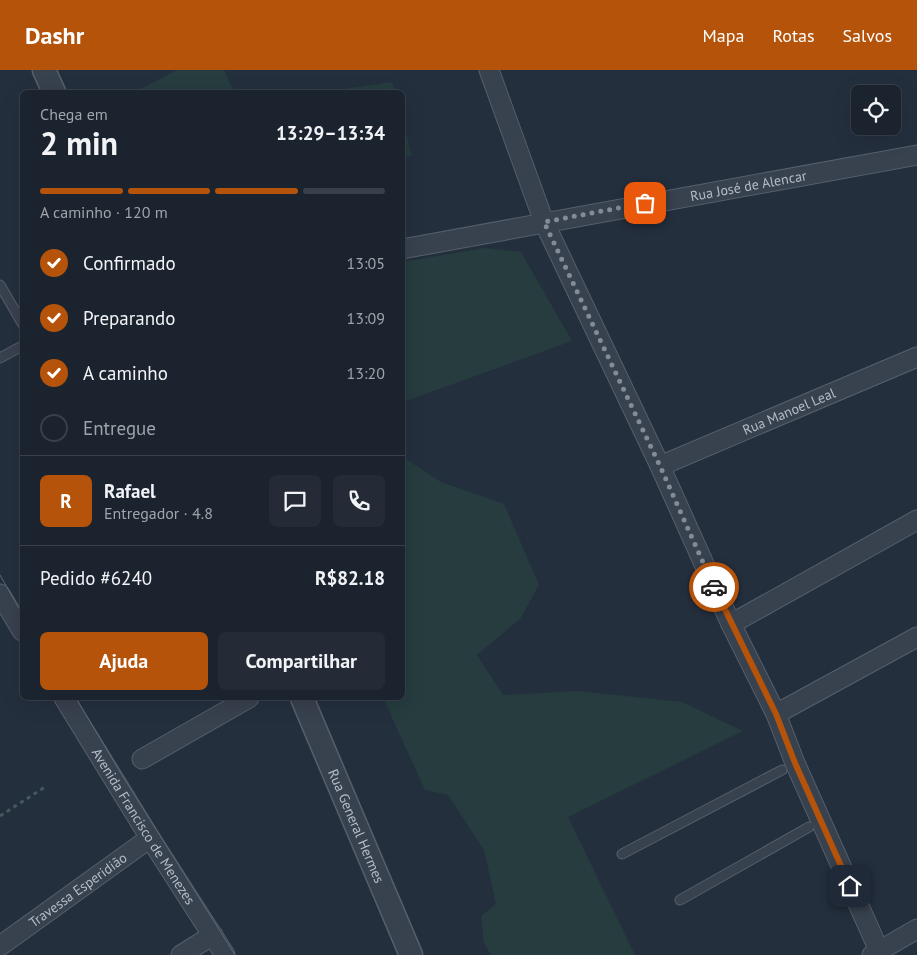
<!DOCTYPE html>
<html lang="pt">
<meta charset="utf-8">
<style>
body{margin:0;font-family:"PT Sans",sans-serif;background:#242b36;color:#f1f3f6;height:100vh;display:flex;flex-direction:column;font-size:19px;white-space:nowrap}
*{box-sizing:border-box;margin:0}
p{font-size:16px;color:#a0a4aa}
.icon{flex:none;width:28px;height:28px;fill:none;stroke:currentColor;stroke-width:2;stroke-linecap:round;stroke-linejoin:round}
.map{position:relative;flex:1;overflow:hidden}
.sheet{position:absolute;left:20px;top:20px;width:385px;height:610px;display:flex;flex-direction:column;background:#1b232e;border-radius:8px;box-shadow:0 5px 20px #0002,0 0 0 1px #39404a}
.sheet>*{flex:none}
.controls{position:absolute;left:851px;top:15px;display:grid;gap:10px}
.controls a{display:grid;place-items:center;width:50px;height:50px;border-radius:8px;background:#1b232e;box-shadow:0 5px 20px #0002,0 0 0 1px #39404a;font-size:25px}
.pin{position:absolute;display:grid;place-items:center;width:42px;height:42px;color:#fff;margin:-21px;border-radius:10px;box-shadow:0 2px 8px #0006}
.courier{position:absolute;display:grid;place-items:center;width:50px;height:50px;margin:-25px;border:4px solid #b45309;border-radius:50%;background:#fff;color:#222;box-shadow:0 1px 6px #0007}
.headline em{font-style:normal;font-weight:600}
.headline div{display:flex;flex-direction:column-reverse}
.headline{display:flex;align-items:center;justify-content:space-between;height:85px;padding:0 20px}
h1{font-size:32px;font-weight:600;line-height:38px}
.bar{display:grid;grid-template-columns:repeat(4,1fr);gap:8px 5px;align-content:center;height:60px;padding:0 20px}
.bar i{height:6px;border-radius:4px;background:#39404a}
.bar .current{background:#b45309}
.bar p{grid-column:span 4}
.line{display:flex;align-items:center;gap:12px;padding:0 20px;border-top:1px solid #39404a}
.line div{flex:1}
.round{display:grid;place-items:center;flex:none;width:52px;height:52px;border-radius:8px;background:#242b36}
ol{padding:0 20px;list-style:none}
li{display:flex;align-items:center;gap:15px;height:55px}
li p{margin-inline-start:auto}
li .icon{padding:5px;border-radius:50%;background:#b45309;color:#fff;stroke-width:4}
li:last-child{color:#a0a4aa}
li i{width:28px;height:28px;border:2px solid #39404a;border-radius:50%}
.button{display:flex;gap:10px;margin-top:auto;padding:10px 20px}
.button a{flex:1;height:58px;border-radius:8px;background:#b45309;color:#fff;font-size:20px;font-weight:600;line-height:58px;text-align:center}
.button a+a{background:#242b36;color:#f1f3f6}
header{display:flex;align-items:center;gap:30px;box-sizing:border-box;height:70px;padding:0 25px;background:#b45309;color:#fff}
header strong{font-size:24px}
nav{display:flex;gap:28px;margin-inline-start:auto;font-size:18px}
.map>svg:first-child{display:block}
.green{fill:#263c3f}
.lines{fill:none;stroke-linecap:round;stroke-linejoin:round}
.service-casing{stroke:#565f6c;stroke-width:11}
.minor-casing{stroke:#565f6c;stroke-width:21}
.tertiary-casing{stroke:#565f6c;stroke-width:25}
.path{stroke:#44595c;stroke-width:3;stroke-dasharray:4 4;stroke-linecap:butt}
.service{stroke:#38414e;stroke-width:9}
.minor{stroke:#38414e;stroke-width:19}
.tertiary{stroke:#38414e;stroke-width:22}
.tram{stroke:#5a6575;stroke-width:1}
.done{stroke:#828b98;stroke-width:5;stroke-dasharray:0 9}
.route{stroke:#b45309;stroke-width:6}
.labels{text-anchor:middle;stroke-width:4.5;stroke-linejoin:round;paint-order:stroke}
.street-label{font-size:14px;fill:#b4bcc9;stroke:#1d2633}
</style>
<header>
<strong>Dashr</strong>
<nav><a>Mapa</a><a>Rotas</a><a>Salvos</a></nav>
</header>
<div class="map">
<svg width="917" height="885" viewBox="0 0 917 885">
<rect width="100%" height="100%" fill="#242f3e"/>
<!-- green -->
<path class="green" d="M177 0H224L234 22H142L141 19Z
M392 12 395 22H319H324Z
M402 51H403L412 86 403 87Z
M484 178 521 182 572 271 403 332V192Z
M403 387 441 412 504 434 539 515 520 549 477 585 503 625 578 621 682 632 743 661 568 747 635 885H491L484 873 481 846 496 834 484 780 448 725 425 720 383 628H402Z"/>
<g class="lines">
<defs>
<path id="service" d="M0 215 22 253
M0 288 22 276
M622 784 782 700
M680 830 809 757"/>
<g id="minor">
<path d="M489 0 544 152 660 396 731 554 776 644 795 693 881 885"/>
<path id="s1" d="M402 179 917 85"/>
<path id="s2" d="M660 396 917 287"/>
<path d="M0 524 22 561"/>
<path d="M731 554 917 450"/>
<path id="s3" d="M64 628 150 768 225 885"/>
<path d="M776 644 917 567"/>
<path d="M142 689 249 628"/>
<path id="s4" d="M0 876 150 768"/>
<path d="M181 885 213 865"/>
<path d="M872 885 917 859"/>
</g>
<g id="tertiary">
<path d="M44 0 54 22"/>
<path id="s5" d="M302 628 411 885"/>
</g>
</defs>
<!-- service casing -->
<use href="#service" class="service-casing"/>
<!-- minor casing -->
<use href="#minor" class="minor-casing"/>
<!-- tertiary casing -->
<use href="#tertiary" class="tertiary-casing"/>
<!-- path -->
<path class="path" d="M0 746 45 717"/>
<!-- service -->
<use href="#service" class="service"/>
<!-- minor -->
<use href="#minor" class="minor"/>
<!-- tertiary -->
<use href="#tertiary" class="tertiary"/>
<!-- tram -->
<path class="tram" d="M0 505 22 544
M76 628 120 702 235 885"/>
</g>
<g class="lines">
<!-- done -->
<path class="done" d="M645 133 544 152 660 396 714 517"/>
<!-- route -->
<path class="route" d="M714 517 776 644 795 693 850 816"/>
</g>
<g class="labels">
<!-- street labels -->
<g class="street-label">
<text dy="5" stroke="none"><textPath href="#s1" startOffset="352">Rua José de Alencar</textPath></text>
<text dy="5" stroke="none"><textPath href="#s2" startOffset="140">Rua Manoel Leal</textPath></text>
<text dy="5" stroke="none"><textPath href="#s5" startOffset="139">Rua General Hermes</textPath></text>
<text dy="5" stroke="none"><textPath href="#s3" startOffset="151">Avenida Francisco de Menezes</textPath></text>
<text dy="5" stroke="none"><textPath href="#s4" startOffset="96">Travessa Esperidião</textPath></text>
</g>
</g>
</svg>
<div class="controls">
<a><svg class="icon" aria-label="locate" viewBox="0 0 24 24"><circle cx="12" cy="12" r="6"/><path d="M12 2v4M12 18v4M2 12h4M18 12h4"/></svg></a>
</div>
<div class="pin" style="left:645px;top:133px;background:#ea580c"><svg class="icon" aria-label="bag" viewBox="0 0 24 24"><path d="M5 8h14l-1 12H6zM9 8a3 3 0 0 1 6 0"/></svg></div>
<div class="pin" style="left:850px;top:816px;background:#1f2937"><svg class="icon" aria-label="home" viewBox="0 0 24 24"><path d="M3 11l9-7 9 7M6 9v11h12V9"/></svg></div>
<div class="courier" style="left:714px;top:517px"><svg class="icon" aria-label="car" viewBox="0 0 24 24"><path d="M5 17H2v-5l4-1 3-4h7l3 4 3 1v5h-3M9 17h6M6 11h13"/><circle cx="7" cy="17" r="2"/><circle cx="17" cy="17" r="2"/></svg></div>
<section class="sheet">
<div class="headline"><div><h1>2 min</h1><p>Chega em</p></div><em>13:29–13:34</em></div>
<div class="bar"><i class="current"></i><i class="current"></i><i class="current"></i><i></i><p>A caminho · 120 m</p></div>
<ol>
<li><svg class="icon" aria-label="check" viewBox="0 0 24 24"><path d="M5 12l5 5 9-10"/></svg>Confirmado<p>13:05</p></li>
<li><svg class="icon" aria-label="check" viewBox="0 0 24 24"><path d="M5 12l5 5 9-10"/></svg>Preparando<p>13:09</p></li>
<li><svg class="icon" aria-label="check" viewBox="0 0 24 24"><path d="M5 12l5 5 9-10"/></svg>A caminho<p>13:20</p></li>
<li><i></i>Entregue</li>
</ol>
<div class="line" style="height:90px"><b class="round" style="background:#b45309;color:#fff">R</b><div><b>Rafael</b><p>Entregador · 4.8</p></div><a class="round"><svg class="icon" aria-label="chat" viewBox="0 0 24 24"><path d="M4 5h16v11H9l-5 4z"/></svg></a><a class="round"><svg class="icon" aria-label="phone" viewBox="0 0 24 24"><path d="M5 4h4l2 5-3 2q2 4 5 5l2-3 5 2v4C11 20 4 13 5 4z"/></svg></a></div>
<div class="line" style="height:65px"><div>Pedido #6240</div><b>R$82.18</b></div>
<div class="button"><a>Ajuda</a><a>Compartilhar</a></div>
</section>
</div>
